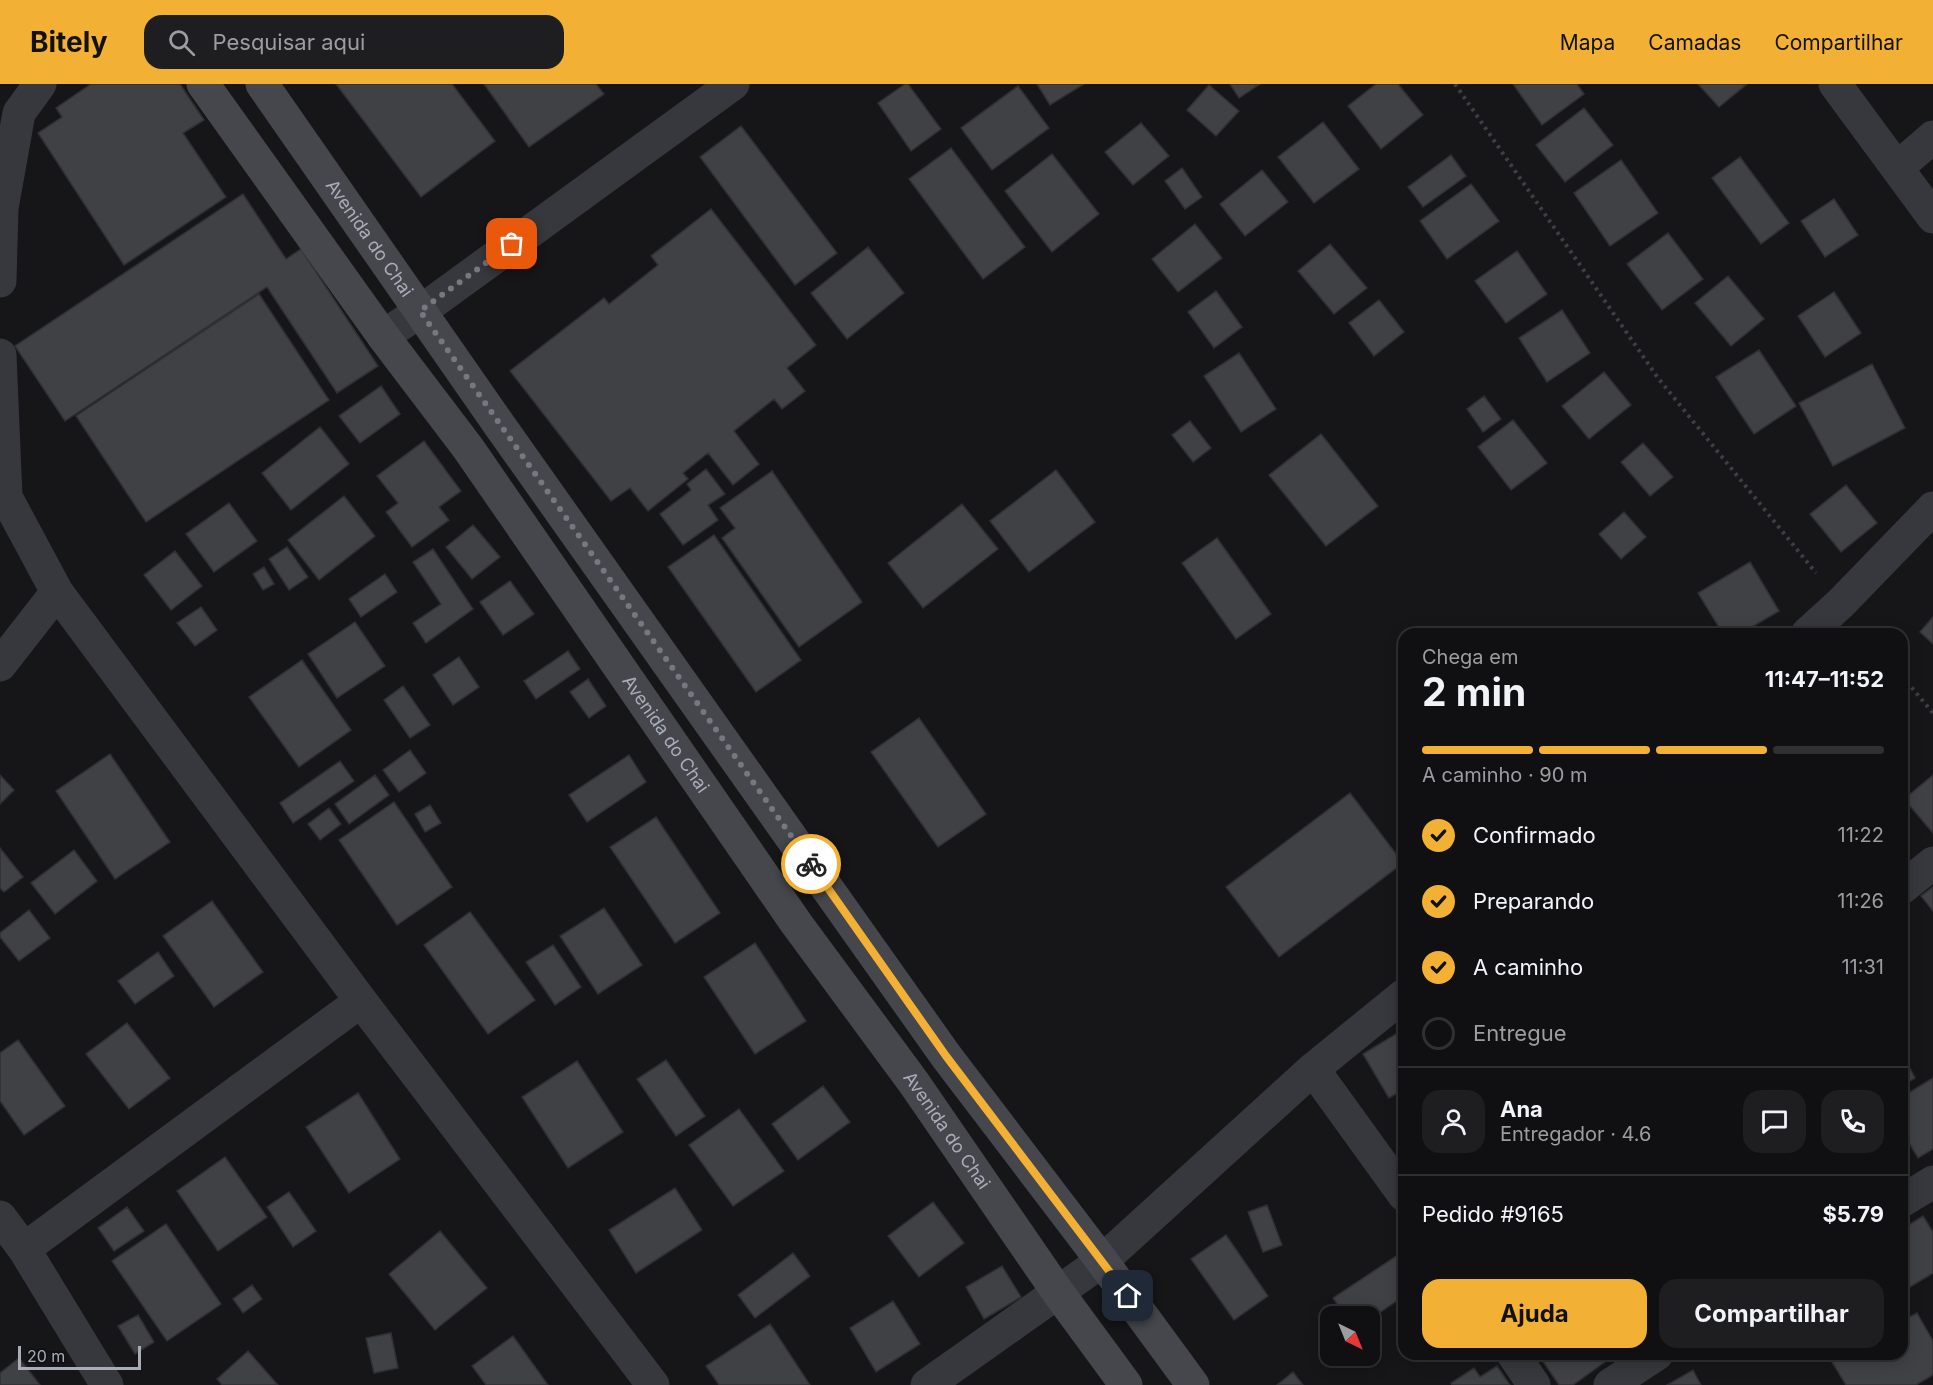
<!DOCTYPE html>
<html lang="pt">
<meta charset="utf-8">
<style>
body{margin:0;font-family:Inter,sans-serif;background:#1e1e20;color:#f1f3f6;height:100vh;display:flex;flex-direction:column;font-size:22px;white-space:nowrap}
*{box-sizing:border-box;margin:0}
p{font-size:20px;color:#9c9d9f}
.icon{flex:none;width:33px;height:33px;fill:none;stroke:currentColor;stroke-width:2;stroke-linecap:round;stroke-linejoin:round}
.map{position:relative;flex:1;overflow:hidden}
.details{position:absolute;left:1398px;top:544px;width:510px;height:732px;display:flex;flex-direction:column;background:#101012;border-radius:18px;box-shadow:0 3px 15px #0003,0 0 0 2px #303032}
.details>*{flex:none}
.needle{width:39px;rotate:137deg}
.controls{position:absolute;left:1320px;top:1222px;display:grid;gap:12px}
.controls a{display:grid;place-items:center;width:60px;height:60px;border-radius:12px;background:#101012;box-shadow:0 3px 15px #0003,0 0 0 2px #303032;font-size:30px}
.scale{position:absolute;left:18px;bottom:15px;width:123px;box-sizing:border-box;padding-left:6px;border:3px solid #a8adb8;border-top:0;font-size:16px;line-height:21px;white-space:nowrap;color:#a8adb8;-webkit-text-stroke:4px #111113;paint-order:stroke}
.pin{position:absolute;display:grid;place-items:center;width:51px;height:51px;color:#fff;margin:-26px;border-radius:12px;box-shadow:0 3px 9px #0006}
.courier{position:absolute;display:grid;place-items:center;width:60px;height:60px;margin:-30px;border:4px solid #f2b134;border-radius:50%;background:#fff;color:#222;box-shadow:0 2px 8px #0007}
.head em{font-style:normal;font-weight:700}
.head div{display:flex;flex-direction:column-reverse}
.head{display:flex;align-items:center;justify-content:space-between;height:102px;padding:0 24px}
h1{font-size:39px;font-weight:700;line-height:45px}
.bar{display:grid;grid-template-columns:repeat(4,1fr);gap:9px 6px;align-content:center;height:72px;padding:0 24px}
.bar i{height:8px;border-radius:4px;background:#303032}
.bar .active{background:#f2b134}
.bar p{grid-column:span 4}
.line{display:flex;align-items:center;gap:15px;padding:0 24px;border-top:2px solid #303032}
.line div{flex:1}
.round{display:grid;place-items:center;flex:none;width:63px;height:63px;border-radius:18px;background:#1e1e20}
ol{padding:0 24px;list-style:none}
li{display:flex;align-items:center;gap:18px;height:66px}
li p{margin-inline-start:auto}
li .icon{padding:6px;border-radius:50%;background:#f2b134;color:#111;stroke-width:4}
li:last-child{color:#9c9d9f}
li i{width:33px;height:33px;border:3px solid #303032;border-radius:50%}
.primary-button{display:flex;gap:12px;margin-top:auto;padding:12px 24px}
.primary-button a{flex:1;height:69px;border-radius:18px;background:#f2b134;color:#111;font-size:24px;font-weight:700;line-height:69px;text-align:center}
.primary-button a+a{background:#1e1e20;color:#f1f3f6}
header{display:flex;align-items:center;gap:36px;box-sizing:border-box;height:84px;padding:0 30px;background:#f2b134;color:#111}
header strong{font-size:28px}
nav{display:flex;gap:33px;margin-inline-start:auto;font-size:21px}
.search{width:420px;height:54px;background:#1e1e20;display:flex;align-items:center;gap:15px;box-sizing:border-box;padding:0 21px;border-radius:18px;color:#9c9d9f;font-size:22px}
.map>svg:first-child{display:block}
.building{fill:#404145;stroke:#303034;stroke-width:1.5}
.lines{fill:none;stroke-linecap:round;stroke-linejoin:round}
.path{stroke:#3d3f44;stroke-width:4;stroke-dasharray:3 4.5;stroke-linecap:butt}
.street{stroke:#37383d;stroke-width:33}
.secondary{stroke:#45474d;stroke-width:33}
.done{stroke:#757880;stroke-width:6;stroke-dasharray:0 10.8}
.route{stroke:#f2b134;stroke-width:8}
.labels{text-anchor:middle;stroke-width:5;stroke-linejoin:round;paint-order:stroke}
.street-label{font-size:18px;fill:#a8adb8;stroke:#111113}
</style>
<header>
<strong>Bitely</strong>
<div class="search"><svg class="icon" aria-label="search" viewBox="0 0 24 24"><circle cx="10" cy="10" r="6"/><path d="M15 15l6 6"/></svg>Pesquisar aqui</div>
<nav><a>Mapa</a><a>Camadas</a><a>Compartilhar</a></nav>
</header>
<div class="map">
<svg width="1933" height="1301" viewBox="0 0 1933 1301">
<rect width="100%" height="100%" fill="#161618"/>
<!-- building -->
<path class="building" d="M91 0H180L204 36 183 49 226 113 124 181 38 49 62 33 56 24Z
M336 0H452L495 57 421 113Z
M484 0H596L604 10 529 63Z
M905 0H908L941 45 911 67 878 19Z
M1037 0H1084L1050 21Z
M1230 0H1260L1239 14Z
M1376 0H1398L1423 31 1381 65 1348 22Z
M1513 0H1577L1584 10 1542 41Z
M1698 0H1747L1719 23Z
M1209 1 1239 27 1216 52 1187 26Z
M1018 2 1049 44 992 86 961 44Z
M1584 24 1613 61 1565 98 1536 61Z
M1323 38 1359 85 1314 119 1278 73Z
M1141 39 1169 72 1133 101 1105 68Z
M741 42 837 169 795 201 700 73Z
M951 64 1025 163 983 195 909 95Z
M1052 70 1099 130 1052 168 1005 107Z
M1451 71 1466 92 1423 123 1408 103Z
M1740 73 1789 139 1761 160 1712 94Z
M1621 76 1658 129 1610 162 1574 109Z
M1182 84 1202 113 1185 125 1165 97Z
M1262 86 1288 118 1245 152 1220 120Z
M1471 100 1499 137 1447 175 1420 137Z
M243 110 286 175 301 165 378 282 337 309 267 203 65 337 15 262Z
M1834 115 1858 151 1825 173 1801 137Z
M711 125 816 261 787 284 805 307 782 325 774 315 734 347 759 380 733 401 708 369 683 389 688 395 648 427 630 404 611 417 510 287 604 214 609 220 658 181 651 172Z
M1195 140 1222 174 1178 208 1152 175Z
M1668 149 1703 195 1662 226 1627 180Z
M1330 160 1367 204 1334 230 1298 187Z
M868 163 904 209 847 255 811 209Z
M1517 167 1547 210 1506 239 1475 197Z
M1728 192 1764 235 1731 262 1695 219Z
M1216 207 1242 243 1214 264 1188 228Z
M1834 208 1861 249 1825 273 1798 232Z
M259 210 329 316 146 438 76 332Z
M1379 216 1404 248 1374 272 1349 239Z
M1562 226 1590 269 1547 298 1519 254Z
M1759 266 1796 322 1754 350 1716 293Z
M1239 269 1276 325 1241 348 1204 292Z
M1872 280 1905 344 1833 382 1799 319Z
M1604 288 1631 321 1589 355 1562 322Z
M381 302 400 330 360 359 339 332Z
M1484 312 1501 335 1483 348 1467 325Z
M1513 336 1547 379 1511 406 1478 363Z
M1190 337 1211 364 1193 378 1172 351Z
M320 343 349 380 291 426 262 389Z
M1321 350 1378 422 1326 462 1269 391Z
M424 357 461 407 439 423 449 436 412 463 386 428 398 419 377 392Z
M1643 359 1673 393 1650 412 1621 378Z
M706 385 725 410 708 421 718 436 683 461 660 430 691 406 687 400Z
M1056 386 1095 438 1029 488 990 437Z
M772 387 862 518 799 563 722 454 735 444 720 424Z
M1846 401 1877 439 1841 468 1810 430Z
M344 412 375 452 319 496 288 456Z
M229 419 257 457 214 488 186 450Z
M962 420 998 465 923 524 888 479Z
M1624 428 1646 453 1621 475 1599 450Z
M473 441 500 473 472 495 446 463Z
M714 451 801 576 756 608 668 483Z
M1217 454 1271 530 1236 555 1182 479Z
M287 463 308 493 289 506 269 475Z
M433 465 473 525 426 559 413 539 441 520 413 478Z
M175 467 202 502 171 526 144 491Z
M1750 478 1779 527 1740 550H1723L1698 509Z
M264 483 274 500 263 506 253 490Z
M385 490 397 508 361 533 349 515Z
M510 497 534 530 503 551 480 518Z
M201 523 217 546 195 562 177 539Z
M1933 533V560L1920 548Z
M355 538 385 582 337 614 308 570Z
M568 567 580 585 536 615 524 597Z
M459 573 479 603 453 621 433 591Z
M302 576 351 646 299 683 249 613Z
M588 595 606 622 589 634 570 608Z
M403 602 430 641 410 654 384 616Z
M919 634 986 730 938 763 871 668Z
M410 666 426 689 399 708 383 686Z
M110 670 170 758 115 795 56 707Z
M629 671 646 698 587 738 569 711Z
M340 677 354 697 293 739 280 719Z
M0 691 14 706 0 720Z
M375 691 389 711 349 740 335 720Z
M1933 691V749L1904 715Z
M1350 709 1403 779 1279 873 1226 803Z
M394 718 452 803 397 841 339 756Z
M430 721 441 739 425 748 415 730Z
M329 724 341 740 320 756 308 740Z
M656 733 720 829 675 859 610 763Z
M0 764 23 793 4 808 0 804Z
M74 766 97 797 55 830 31 799Z
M1933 803V827L1921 812Z
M212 817 263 888 214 923 163 852Z
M604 824 642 881 598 910 560 852Z
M29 826 50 854 19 877 0 853V849Z
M470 828 535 916 488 950 424 861Z
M755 859 806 937 755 970 704 893Z
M553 861 581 903 555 921 526 878Z
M158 868 174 892 135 920 118 897Z
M127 939 170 994 129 1025 86 970Z
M1404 945V1005L1389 1014 1363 970Z
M18 956 65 1022 24 1051 0 1017V969Z
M1903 971 1915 994 1902 1002V972Z
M666 976 705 1032 676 1052 637 995Z
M577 977 623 1048 568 1084 522 1013Z
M1933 994V1065L1918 1074 1902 1047V1013Z
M823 1002 850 1038 798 1076 772 1040Z
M358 1009 400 1075 349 1109 306 1043Z
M739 1025 784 1087 733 1122 689 1061Z
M225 1073 267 1133 218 1167 177 1107Z
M675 1104 702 1146 636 1189 609 1146Z
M289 1108 316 1147 293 1163 267 1123Z
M933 1118 964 1159 919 1193 888 1152Z
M1267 1121 1282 1161 1263 1168 1248 1128Z
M127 1123 144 1147 114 1167 98 1144Z
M1923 1132 1933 1148V1189L1905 1206 1902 1200V1145Z
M166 1140 221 1220 167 1257 112 1177Z
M440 1147 487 1204 435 1246 389 1190Z
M1226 1151 1268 1212 1234 1236 1191 1175Z
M1404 1167V1212L1370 1235V1233H1346L1333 1214Z
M793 1169 810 1192 755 1234 738 1211Z
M1002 1182 1021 1213 984 1235 966 1203Z
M252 1201 262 1215 243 1229 233 1215Z
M893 1217 920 1260 876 1288 850 1244Z
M1917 1229 1933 1257V1291L1916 1301H1846L1832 1278 1845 1270H1902V1237Z
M138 1231 154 1258 135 1270 118 1242Z
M770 1240 810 1301H719L706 1282Z
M391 1249 398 1284 374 1289 366 1254Z
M513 1252 548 1301H486L472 1282Z
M248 1267 278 1301H222L217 1295Z
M1538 1270H1616L1573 1301H1559Z
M19 1274 40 1301H0V1289Z
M1497 1282 1510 1301H1452L1451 1299 1474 1284 1480 1293Z
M1693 1286 1701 1301H1667Z
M1293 1288 1303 1301H1277Z"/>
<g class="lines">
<!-- path -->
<path class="path" d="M1455 0 1658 294 1816 489
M1902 592 1933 629"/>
<!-- street -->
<path class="street" d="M1835 0 1933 133
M1897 84 1933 53
M0 197 2 124 19 29 40 0
M383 252 421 227 733 0
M0 271 6 413 57 508 361 917 653 1301
M1807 550 1841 519 1933 424
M0 581 57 508
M1902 804 1933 779
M1313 985 1404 1111
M1902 1117 1933 1098
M0 1133 24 1165 107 1301
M24 1165 361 917
M1513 1270 1534 1301
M927 1301 1102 1177 1313 985 1404 911
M1610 1301 1657 1270"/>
<!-- secondary -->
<g class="secondary">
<path id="s1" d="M203 0 383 252 468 364 796 839 914 999 1057 1207 1126 1301"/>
<path id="s2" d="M262 0 500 342 946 972 1102 1177 1193 1301"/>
</g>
</g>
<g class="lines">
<!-- done -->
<path class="done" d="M512 160 420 227 811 780"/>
<!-- route -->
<path class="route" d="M811 780 946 972 1128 1212"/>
</g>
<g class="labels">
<!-- street labels -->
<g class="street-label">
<text dy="6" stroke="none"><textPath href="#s2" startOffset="188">Avenida do Chai</textPath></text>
<text dy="6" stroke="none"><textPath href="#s1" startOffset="798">Avenida do Chai</textPath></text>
<text dy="6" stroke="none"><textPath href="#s1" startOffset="1284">Avenida do Chai</textPath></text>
</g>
</g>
</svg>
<div class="controls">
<a><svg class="needle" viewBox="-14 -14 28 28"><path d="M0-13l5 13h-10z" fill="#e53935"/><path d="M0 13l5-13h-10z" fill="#9c9d9f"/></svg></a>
</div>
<div class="scale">20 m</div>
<div class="pin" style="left:512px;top:160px;background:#ea580c"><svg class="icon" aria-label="bag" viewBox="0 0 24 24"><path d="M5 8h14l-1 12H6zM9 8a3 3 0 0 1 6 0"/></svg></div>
<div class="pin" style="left:1128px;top:1212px;background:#1f2937"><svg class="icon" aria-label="home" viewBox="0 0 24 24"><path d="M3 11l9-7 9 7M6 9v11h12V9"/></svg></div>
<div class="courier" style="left:811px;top:780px"><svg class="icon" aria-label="bike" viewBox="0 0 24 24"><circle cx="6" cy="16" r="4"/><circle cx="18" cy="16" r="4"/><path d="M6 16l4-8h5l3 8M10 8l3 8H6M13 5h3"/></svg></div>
<section class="details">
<div class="head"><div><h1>2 min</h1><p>Chega em</p></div><em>11:47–11:52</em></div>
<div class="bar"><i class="active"></i><i class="active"></i><i class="active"></i><i></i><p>A caminho · 90 m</p></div>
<ol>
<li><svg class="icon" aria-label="check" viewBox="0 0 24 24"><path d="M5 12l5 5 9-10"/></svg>Confirmado<p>11:22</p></li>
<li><svg class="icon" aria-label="check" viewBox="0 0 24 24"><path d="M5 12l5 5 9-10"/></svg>Preparando<p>11:26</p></li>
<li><svg class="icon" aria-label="check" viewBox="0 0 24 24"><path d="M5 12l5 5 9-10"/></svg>A caminho<p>11:31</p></li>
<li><i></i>Entregue</li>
</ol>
<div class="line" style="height:108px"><a class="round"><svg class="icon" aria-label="person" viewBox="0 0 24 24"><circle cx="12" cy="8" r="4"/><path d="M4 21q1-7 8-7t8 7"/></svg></a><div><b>Ana</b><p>Entregador · 4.6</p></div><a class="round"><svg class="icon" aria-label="chat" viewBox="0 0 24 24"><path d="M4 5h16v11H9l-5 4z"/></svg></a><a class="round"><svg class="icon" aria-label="phone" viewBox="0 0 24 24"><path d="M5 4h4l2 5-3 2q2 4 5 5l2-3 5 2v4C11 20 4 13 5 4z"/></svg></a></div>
<div class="line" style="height:78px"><div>Pedido #9165</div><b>$5.79</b></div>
<div class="primary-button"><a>Ajuda</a><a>Compartilhar</a></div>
</section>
</div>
